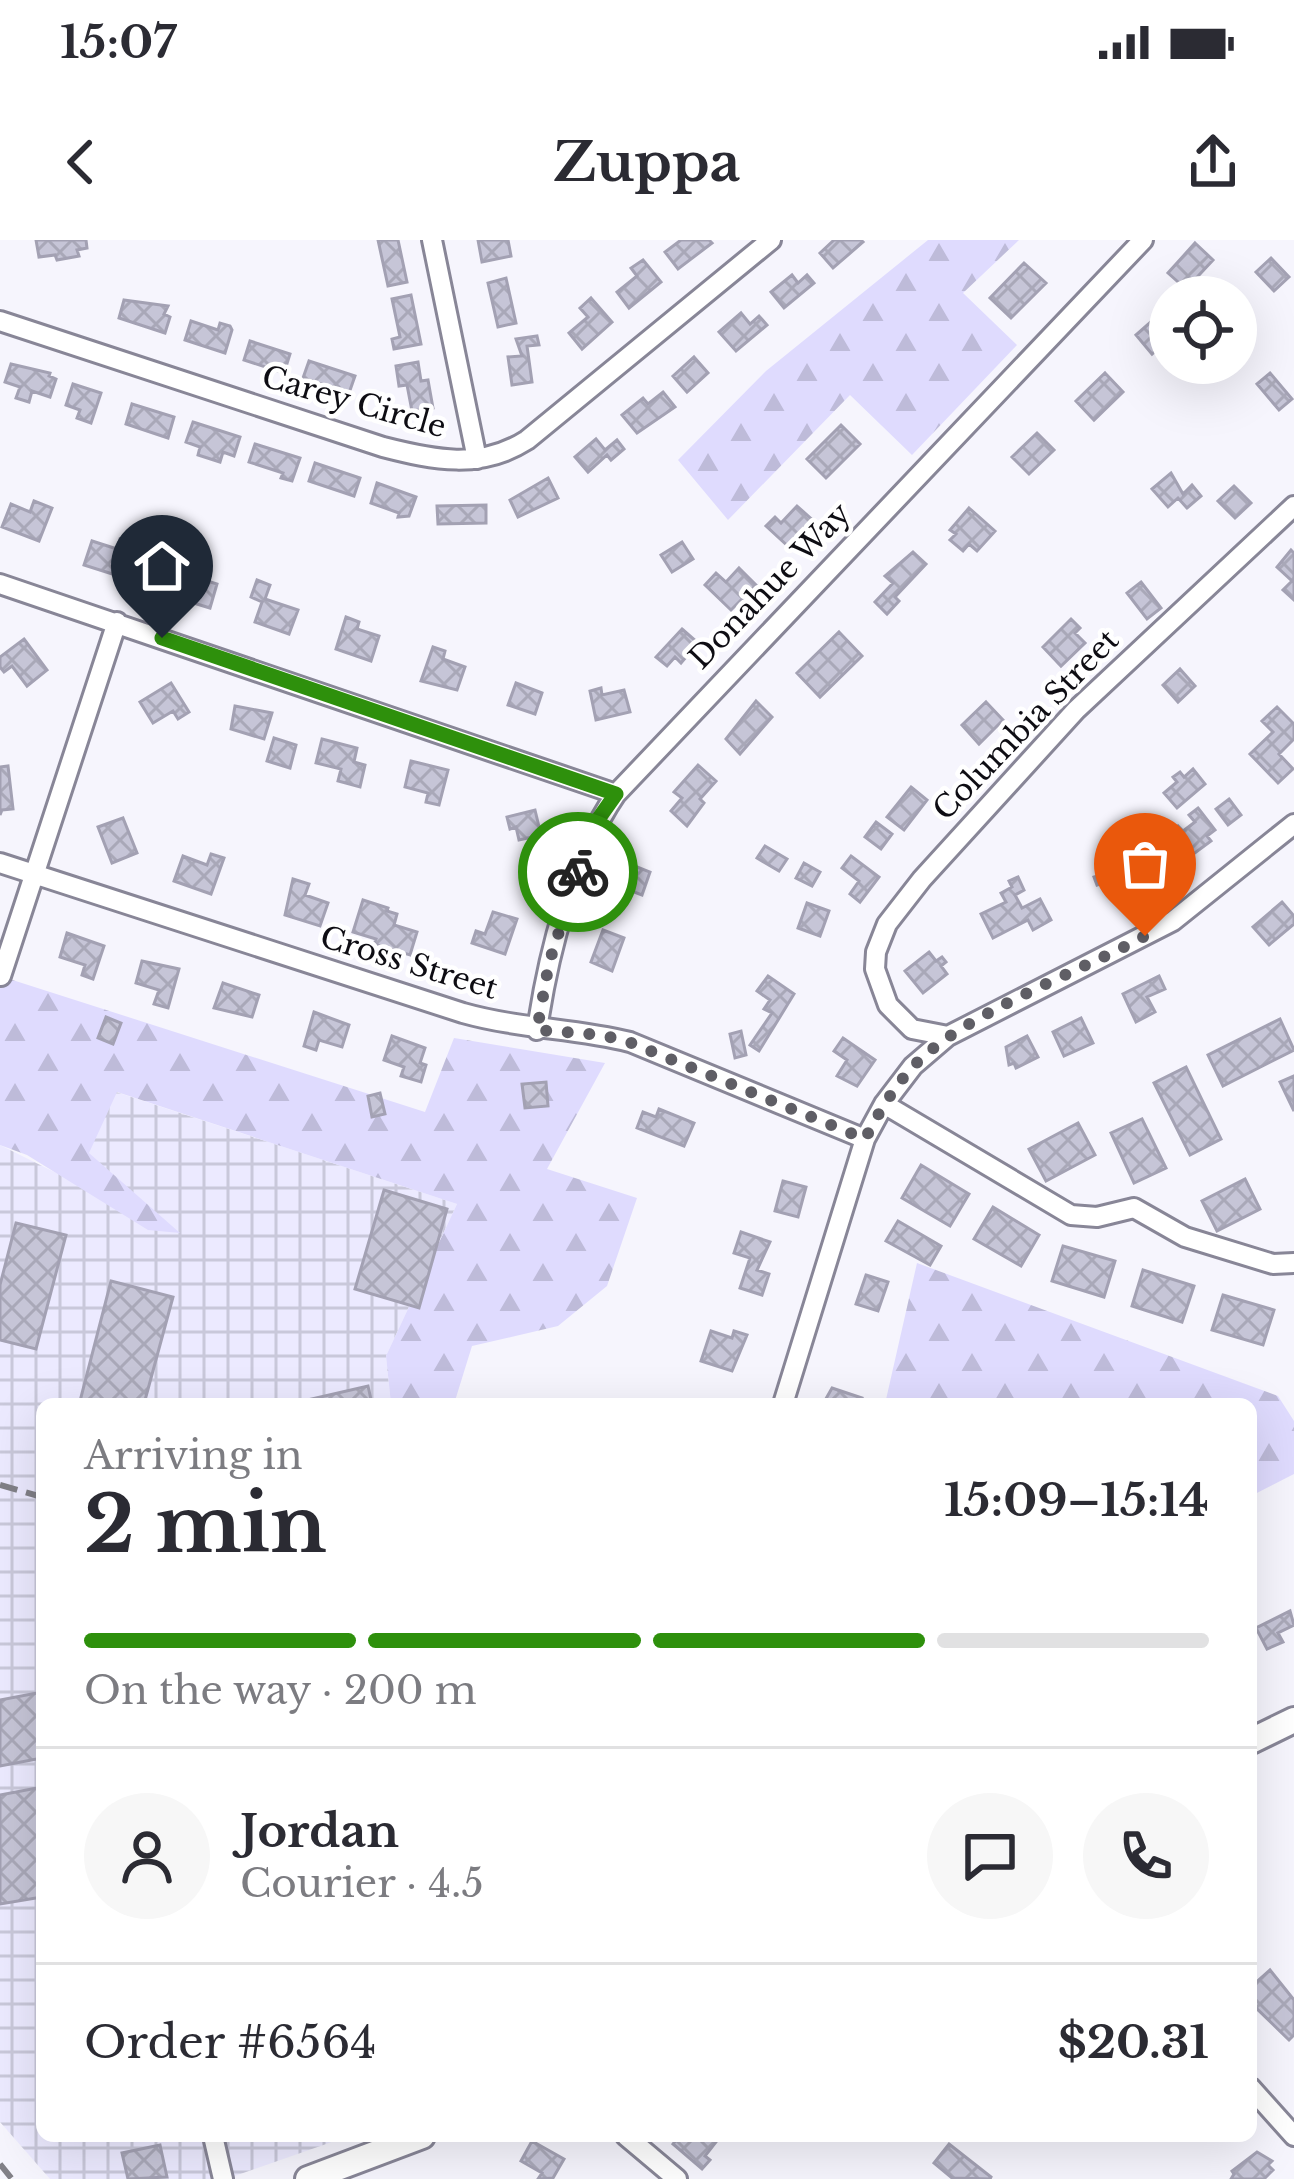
<!DOCTYPE html>
<meta charset="utf-8">
<style>
body{margin:0;font-family:"Libre Baskerville",serif;background:#f7f7f7;color:#2b2b33;height:100vh;display:flex;flex-direction:column;font-size:45px;white-space:nowrap}
*{box-sizing:border-box;margin:0}
p{font-size:39px;color:#7c7c81}
.icon{flex:none;width:66px;height:66px;fill:none;stroke:currentColor;stroke-width:2;stroke-linecap:round;stroke-linejoin:round}
.map{position:relative;flex:1;overflow:hidden}
.drawer{position:absolute;left:36px;top:1158px;width:1221px;height:744px;display:flex;flex-direction:column;background:#fff;border-radius:18px;box-shadow:0 12px 48px #0002}
.drawer>*{flex:none}
.tools{position:absolute;left:1149px;top:36px;display:grid;gap:24px}
.tools a{display:grid;place-items:center;width:108px;height:108px;border-radius:50%;background:#fff;box-shadow:0 12px 48px #0002;font-size:60px}
.pin{position:absolute;display:grid;place-items:center;width:102px;height:102px;color:#fff;margin:-123px -51px;border-radius:50% 50% 50% 0;rotate:-45deg;box-shadow:0 0 12px #0007}
.pin .icon{rotate:45deg}
.courier{position:absolute;display:grid;place-items:center;width:120px;height:120px;margin:-60px;border:9px solid #2e900c;border-radius:50%;background:#fff;color:#222;box-shadow:0 3px 15px #0007}
.head em{font-style:normal;font-weight:800}
.head div{display:flex;flex-direction:column-reverse}
.head{display:flex;align-items:center;justify-content:space-between;height:204px;padding:0 48px}
h1{font-size:78px;font-weight:800;line-height:90px}
.bar{display:grid;grid-template-columns:repeat(4,1fr);gap:18px 12px;align-content:center;height:144px;padding:0 48px}
.bar i{height:15px;border-radius:9px;background:#e1e1e2}
.bar .current{background:#2e900c}
.bar p{grid-column:span 4}
.line{display:flex;align-items:center;gap:30px;padding:0 48px;border-top:3px solid #e1e1e2}
.line div{flex:1}
.round{display:grid;place-items:center;flex:none;width:126px;height:126px;border-radius:63px;background:#f7f7f7}
.status{display:flex;justify-content:space-between;align-items:center;height:84px;padding:0 60px;background:#fff;direction:ltr}
.status svg{height:33px;fill:currentColor}
header{display:flex;justify-content:space-between;align-items:center;height:156px;padding:0 48px;background:#fff;font-size:54px;font-weight:800}
.map>svg:first-child{display:block}
.industrial{fill:url(#industrial-grid)}
.forest{fill:url(#forest-firs)}
.building{fill:url(#building-cross-hatch);stroke:#a3a1b3;stroke-width:3}
.lines{fill:none;stroke-linecap:round;stroke-linejoin:round}
.street-casing{stroke:#888697;stroke-width:24}
.secondary-casing{stroke:#888697;stroke-width:30}
.street{stroke:#fff;stroke-width:18}
.secondary{stroke:#fff;stroke-width:24}
.rail{stroke:#818087;stroke-width:6;stroke-dasharray:18 9;stroke-linecap:butt}
.done{stroke:#5f5e65;stroke-width:12;stroke-dasharray:0 21.6}
.route{stroke:#2e900c;stroke-width:15}
.labels{text-anchor:middle;stroke-width:9;stroke-linejoin:round;paint-order:stroke}
.street-label{font-size:30px;fill:#0e0d13;stroke:#fff}
</style>
<div class="status"><b>15:07</b><svg viewBox="0 0 49 12"><path d="M0 12V9h3v3zM5 12V6h3v6zM10 12V3h3v9zM15 12V0h3v12zM26 1h20v11H26zM47 4h2v5h-2z"/></svg></div>
<header><svg class="icon" aria-label="back" viewBox="0 0 24 24"><path d="M15 5l-7 7 7 7"/></svg>Zuppa<svg class="icon" aria-label="share" viewBox="0 0 24 24"><path d="M12 15V3M7 8l5-5 5 5M5 13v7h14v-7"/></svg></header>
<div class="map">
<svg width="1294" height="1939" viewBox="0 0 1294 1939">
<defs>
<pattern id="industrial-grid" width="8" height="8" patternUnits="userSpaceOnUse" patternTransform="scale(3)"><rect width="8" height="8" fill="#eceaff"/><path d="M0 4h8M4 0v8" fill="none" stroke="#c9c8da"/></pattern>
<pattern id="forest-firs" width="22" height="20" patternUnits="userSpaceOnUse" patternTransform="scale(3)"><rect width="22" height="20" fill="#dfdbfe"/><path d="M5 1l3.5 6h-7zM16 11l3.5 6h-7z" fill="#bebbd9"/></pattern>
<pattern id="building-cross-hatch" width="8" height="8" patternUnits="userSpaceOnUse" patternTransform="scale(3)"><rect width="8" height="8" fill="#c6c5d7"/><path d="M0 0l8 8M0 8l8-8" fill="none" stroke="#a9a8b8"/></pattern>
</defs>
<rect width="100%" height="100%" fill="#f6f5fd"/>
<!-- industrial -->
<path class="industrial" d="M116 852 457 964 386 1116 391 1164H42V1896H349L226 1939H50L0 1882V905L177 993 88 913Z"/>
<!-- forest -->
<path class="forest" d="M928 0H1019L963 53 1017 105 912 215 850 155 728 280 678 220 766 131Z
M0 736 425 872 454 798 605 823 547 929 637 958 607 1046 558 1086 472 1106 454 1164H391L386 1116 457 964 117 852 89 913 180 993 148 990 27 915 0 905Z
M917 1023 1278 1156 1294 1181V1234L1251 1256V1164H885Z"/>
<!-- building -->
<path class="building" d="M36 0H86L87 8 77 10 79 16 57 20 55 15 39 17Z
M378 0H398L407 42 388 46Z
M478 0H508L511 16 482 22Z
M681 0H709L712 3 678 29 665 12Z
M834 0H861L863 2 833 28 820 13Z
M1195 3 1213 20 1186 49 1168 33Z
M1271 18 1289 37 1274 51 1256 32Z
M643 20 661 42 629 68 617 52 637 36 631 28Z
M1024 23 1046 43 1011 78 990 58Z
M792 35 798 43 807 35 814 43 784 68 771 52Z
M506 38 516 83 498 87 488 43Z
M411 55 421 104 394 109 392 99 400 97 392 59Z
M591 58 612 82 582 109 569 93 588 77 580 68Z
M124 60 168 66 164 74 170 77 165 93 119 78Z
M741 73 750 84 759 76 767 85 736 111 719 92Z
M1161 73 1170 84V98L1152 114 1136 95Z
M191 81 218 90 220 83 230 86 232 90 225 113 185 100Z
M537 96 539 105 527 106 532 142 512 145 508 117 522 116 516 99Z
M250 101 290 114 284 133 244 120Z
M694 117 708 133 687 152 673 136Z
M309 121 355 136 349 153 303 138Z
M418 122 421 141 428 140 433 168 412 171 407 145 399 146 396 126Z
M11 124 50 133 49 136 56 139 50 157 32 151 29 162 16 158 20 147 5 142Z
M1105 133 1123 152 1094 180 1076 161Z
M1270 133 1292 159 1279 170 1257 144Z
M73 144 101 153 91 183 77 178 80 170 66 165Z
M663 152 675 167 637 193 622 175 643 158 648 164Z
M132 164 174 177 168 198 126 184Z
M193 182 240 197 234 216 223 212 220 222 198 215 200 207 186 202Z
M841 185 860 204 826 238 807 219Z
M1037 193 1054 210 1029 234 1012 217Z
M596 199 605 210 617 200 624 209 611 220 607 215 588 232 575 217Z
M255 204 300 218 292 241 281 238 283 233 249 222Z
M315 223 360 238 354 256 309 241Z
M1171 233 1183 254 1192 245 1201 256 1187 268 1178 258 1168 267 1152 249Z
M548 238 558 258 518 277 510 260Z
M377 243 416 257 409 276 398 277 399 273 371 263Z
M1234 246 1251 263 1235 278 1218 261Z
M34 261 52 268 39 301 2 287 11 264 30 272Z
M486 265V283L438 284 437 266Z
M797 266 816 283 791 309 766 286 775 277 781 283Z
M969 268 995 291 977 311 969 304 963 311 950 300 956 294 950 290Z
M120 299 132 303 122 337 84 325 92 301 117 309Z
M682 302 693 319 672 332 661 315Z
M1291 310 1294 313V360L1283 350 1292 341 1277 327Z
M913 312 926 324 895 357 899 361 887 374 875 362 893 343 885 336Z
M739 328 756 345 731 370 705 345 716 333 726 342Z
M182 333 217 344 210 368 174 357Z
M257 340 270 345 265 359 298 370 289 394 255 382 262 362 251 357Z
M1141 342 1161 368 1147 379 1127 353Z
M346 377 359 382 357 389 379 396 371 421 336 409Z
M1071 379 1080 388 1075 393 1085 403 1061 426 1043 407Z
M682 389 698 403 681 423 675 417 667 426 656 417Z
M839 392 862 416 820 457 797 433Z
M24 399 47 430 27 446 12 426 4 432 0 427V417Z
M433 407 445 411 443 419 465 427 457 450 421 441Z
M1180 429 1195 446 1178 462 1163 445Z
M171 443 189 472 178 479 173 471 153 483 140 462Z
M516 443 542 453 535 474 508 465Z
M601 448 602 455 624 450 630 472 596 480 590 451Z
M756 461 772 477 740 514 726 499Z
M986 462 1003 480 979 504 962 485Z
M235 466 272 473 264 499 231 489Z
M1277 467 1294 484V499L1279 514 1293 529 1278 543 1250 514 1273 492 1262 481Z
M274 498 296 505 290 528 267 521Z
M322 499 357 508 354 522 365 525 360 547 338 541 341 529 316 523Z
M411 521 448 530 439 565 426 562 428 553 405 547Z
M698 525 716 541 700 559 704 563 687 586 671 571 682 558 674 552Z
M8 526 13 569 2 570 0 575V527Z
M1193 529 1205 544 1177 568 1164 553 1177 542 1173 537 1180 532 1184 537Z
M911 547 927 560 904 590 887 577Z
M1229 559 1241 575 1228 585 1216 569Z
M1198 568 1215 590 1207 596 1211 601 1188 618 1173 601 1177 597 1171 591 1178 586 1183 591 1195 582 1189 575Z
M535 570 541 595 519 600 516 587 510 589 507 577Z
M123 578 137 613 112 623 98 587Z
M876 582 892 594 881 609 865 597Z
M1136 602 1143 624 1159 619 1163 631 1166 630 1171 644 1161 646 1163 652 1143 654 1141 646 1145 645 1139 624 1124 629 1126 635 1097 645 1094 637 1105 634 1103 627 1120 622 1117 611Z
M765 606 787 619 779 631 757 618Z
M211 614 224 618 211 654 174 641 183 616 207 625Z
M851 616 879 637 860 662 850 654 859 641 842 628Z
M627 623 650 632 642 655 618 646Z
M804 623 820 632 812 646 796 638Z
M1018 637 1024 650 1015 655 1022 668 1040 659 1051 680 1033 690 1028 680 993 698 981 674 1006 662 1001 653 1012 647 1009 641Z
M293 639 309 644 305 655 328 663 320 686 285 675Z
M363 660 388 668 387 671 397 674 394 685 417 692 410 715 374 704 376 699 353 692Z
M1282 662 1294 676V684L1269 705 1253 687Z
M807 663 829 671 820 696 798 688Z
M493 672 517 679 505 714 472 703 476 691 485 694Z
M603 690 624 698 612 731 591 722Z
M67 693 104 706 93 739 82 735 85 725 60 717Z
M929 712 936 721 942 717 946 722 941 726 947 734 923 753 905 731Z
M142 721 179 729 168 768 154 764 159 750 136 743Z
M768 736 794 754 759 811 750 805 772 773 764 769 770 760 757 751Z
M1159 736 1165 749 1147 757 1155 772 1136 782 1123 754Z
M223 743 259 755 252 777 214 768Z
M314 772 349 785 342 807 319 800 316 810 304 806Z
M106 777 121 783 113 804 98 798Z
M1081 778 1093 803 1064 816 1053 792Z
M1280 779 1294 810 1223 846 1208 815Z
M741 791 746 815 735 818 730 794Z
M392 796 425 808 420 823 426 825 421 842 401 836 404 827 384 820Z
M1027 796 1038 817 1016 828 1014 823 1009 825 1006 807Z
M843 798 875 820 857 846 837 836 847 820 834 811Z
M1186 827 1221 899 1190 915 1154 843Z
M1294 836V871L1280 842Z
M546 842 548 866 525 868 522 844Z
M380 853 385 874 372 877 368 856Z
M659 869 694 883 684 906 637 888 643 872 656 877Z
M1142 879 1166 928 1134 943 1111 893Z
M1078 883 1095 915 1046 941 1029 909Z
M921 925 969 954 950 986 902 958Z
M1245 939 1260 969 1217 991 1202 961Z
M783 941 806 947 798 977 775 971Z
M384 950 447 969 419 1068 355 1049Z
M993 967 1039 995 1021 1026 974 999Z
M898 981 941 1006 930 1025 886 1001Z
M16 983 66 995 36 1109 0 1100V1045Z
M741 992 770 1002 757 1030 769 1034 762 1055 740 1048 750 1018 734 1013Z
M1063 1006 1115 1021 1104 1057 1052 1041Z
M1143 1030 1194 1046 1182 1082 1132 1066Z
M866 1035 888 1042 878 1071 856 1064Z
M111 1041 173 1057 144 1164 80 1161Z
M1223 1055 1274 1070 1263 1105 1212 1090Z
M711 1091 732 1098 734 1091 747 1095 732 1131 701 1121Z
M368 1146 372 1164H290Z
M832 1148 862 1158 860 1164H823Z
M1290 1371 1294 1385 1278 1393 1283 1402 1267 1409 1256 1388Z
M42 1452V1518L0 1526V1460Z
M42 1547V1657L0 1664V1555Z
M1270 1730 1294 1760V1795L1289 1800 1251 1763V1747Z
M679 1896 719 1898 705 1916 710 1920 702 1929 673 1904Z
M532 1901 564 1919 553 1938 538 1939 542 1933 521 1921Z
M949 1904 991 1937 990 1939 952 1938 934 1923Z
M160 1905 167 1937 128 1939 122 1913Z
M1257 1912 1272 1921 1268 1925 1273 1930 1264 1939H1231L1234 1934 1232 1931Z"/>
<g class="lines">
<defs>
<path id="street" d="M432 0 477 219
M0 81 383 207C434 220 480 230 527 200L771 0
M0 344 616 554
M0 623 463 773C520 789 574 788 630 802L865 899
M1 736 117 382
M537 790C548 714 572 618 616 554L1143 0
M948 796 912 789 888 765 875 729 876 712 887 684 922 639 1076 470 1294 266
M884 864 1071 975 1097 977 1134 968 1185 997 1273 1024 1294 1023
M783 1164 865 899 884 864 913 826 948 796 1173 681 1294 584
M1251 1848 1294 1896
M213 1896 223 1939
M626 1896 677 1939"/>
<path id="secondary" d="M1251 1501 1294 1480
M308 1939 422 1896"/>
</defs>
<!-- street casing -->
<use href="#street" class="street-casing"/>
<!-- secondary casing -->
<use href="#secondary" class="secondary-casing"/>
<!-- street -->
<use href="#street" class="street"/>
<!-- secondary -->
<use href="#secondary" class="secondary"/>
<!-- rail -->
<path class="rail" d="M0 1245 42 1257
M0 1924 12 1939"/>
</g>
<g class="lines">
<!-- done -->
<path class="done" d="M578 632 549 723 537 790 602 795 629 802 865 899C878 874 892 850 911 829 956 777 1081 731 1145 696"/>
<!-- route -->
<path class="route" d="M162 398 616 554 599 578 578 632"/>
</g>
<g class="labels">
<!-- street labels -->
<g class="street-label">
<text transform="translate(354 162) rotate(16)" y="10">Carey Circle</text>
<text transform="translate(770 346) rotate(-46)" y="10">Donahue Way</text>
<text transform="translate(1026 485) rotate(-46)" y="10">Columbia Street</text>
<text transform="translate(409 723) rotate(17)" y="10">Cross Street</text>
</g>
</g>
</svg>
<div class="tools">
<a><svg class="icon" aria-label="locate" viewBox="0 0 24 24"><circle cx="12" cy="12" r="6"/><path d="M12 2v4M12 18v4M2 12h4M18 12h4"/></svg></a>
</div>
<div class="pin" style="left:1145px;top:696px;background:#ea580c"><svg class="icon" aria-label="bag" viewBox="0 0 24 24"><path d="M5 8h14l-1 12H6zM9 8a3 3 0 0 1 6 0"/></svg></div>
<div class="pin" style="left:162px;top:398px;background:#1f2937"><svg class="icon" aria-label="home" viewBox="0 0 24 24"><path d="M3 11l9-7 9 7M6 9v11h12V9"/></svg></div>
<div class="courier" style="left:578px;top:632px"><svg class="icon" aria-label="bike" viewBox="0 0 24 24"><circle cx="6" cy="16" r="4"/><circle cx="18" cy="16" r="4"/><path d="M6 16l4-8h5l3 8M10 8l3 8H6M13 5h3"/></svg></div>
<section class="drawer">
<div class="head"><div><h1>2 min</h1><p>Arriving in</p></div><em>15:09–15:14</em></div>
<div class="bar"><i class="current"></i><i class="current"></i><i class="current"></i><i></i><p>On the way · 200 m</p></div>
<div class="line" style="height:216px"><a class="round"><svg class="icon" aria-label="person" viewBox="0 0 24 24"><circle cx="12" cy="8" r="4"/><path d="M4 21q1-7 8-7t8 7"/></svg></a><div><b>Jordan</b><p>Courier · 4.5</p></div><a class="round"><svg class="icon" aria-label="chat" viewBox="0 0 24 24"><path d="M4 5h16v11H9l-5 4z"/></svg></a><a class="round"><svg class="icon" aria-label="phone" viewBox="0 0 24 24"><path d="M5 4h4l2 5-3 2q2 4 5 5l2-3 5 2v4C11 20 4 13 5 4z"/></svg></a></div>
<div class="line" style="height:156px"><div>Order #6564</div><b>$20.31</b></div>
</section>
</div>
